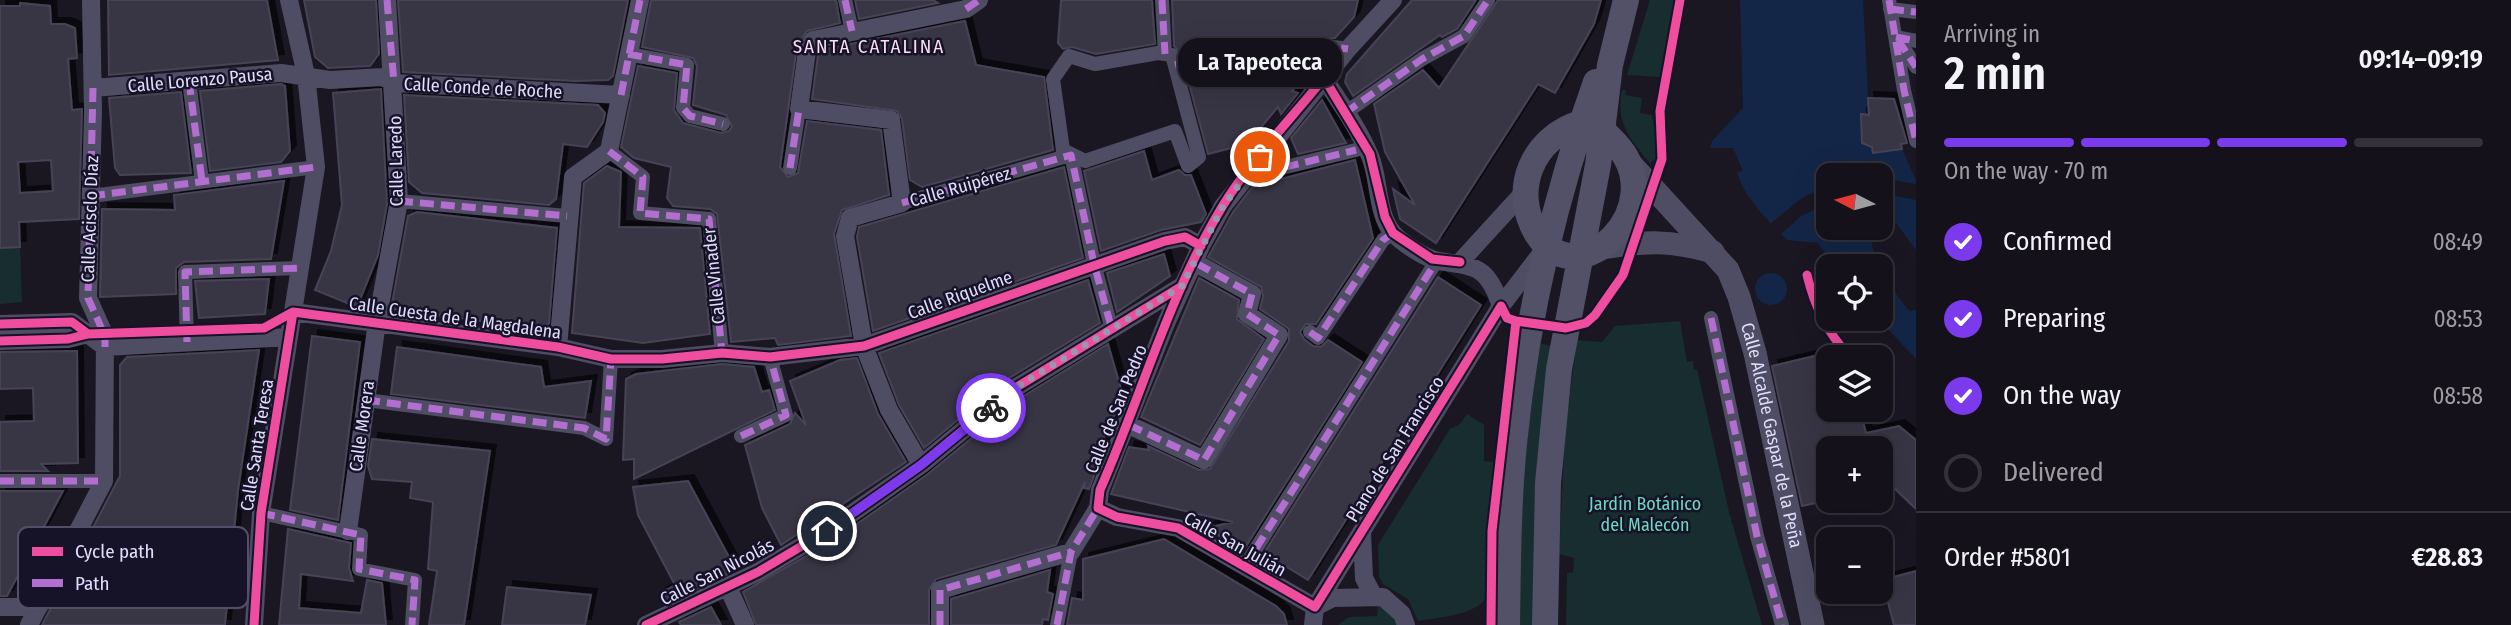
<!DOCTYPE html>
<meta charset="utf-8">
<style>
body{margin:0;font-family:"Fira Sans Condensed",sans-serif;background:#1d1a23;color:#f1f3f6;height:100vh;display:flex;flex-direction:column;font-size:26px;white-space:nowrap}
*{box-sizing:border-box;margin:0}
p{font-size:23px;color:#9d9da2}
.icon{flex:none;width:38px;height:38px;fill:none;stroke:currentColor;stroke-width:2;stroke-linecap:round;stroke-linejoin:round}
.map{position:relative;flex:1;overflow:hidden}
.sheet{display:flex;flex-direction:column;background:#14111a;width:595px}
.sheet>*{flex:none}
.needle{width:46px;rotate:276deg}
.buttons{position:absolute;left:1816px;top:163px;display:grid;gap:14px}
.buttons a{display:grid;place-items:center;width:77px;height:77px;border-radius:14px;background:#14111a;box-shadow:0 7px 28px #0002,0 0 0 2px #333139;font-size:35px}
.pin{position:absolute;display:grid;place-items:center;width:60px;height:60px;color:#fff;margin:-30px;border:4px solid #fff;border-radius:50%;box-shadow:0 2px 7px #0007}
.courier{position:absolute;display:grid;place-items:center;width:70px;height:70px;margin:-35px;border:5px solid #7c3aed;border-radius:50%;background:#fff;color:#222;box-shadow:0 2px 9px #0007}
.bubble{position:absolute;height:49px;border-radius:21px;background:#14111a;box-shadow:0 7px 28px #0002,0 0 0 2px #333139;font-size:23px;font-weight:600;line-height:49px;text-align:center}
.head em{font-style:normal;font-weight:600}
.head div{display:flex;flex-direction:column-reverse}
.head{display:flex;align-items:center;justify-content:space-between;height:119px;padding:0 28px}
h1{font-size:46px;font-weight:600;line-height:52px}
.bar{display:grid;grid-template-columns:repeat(4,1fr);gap:10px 7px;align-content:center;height:84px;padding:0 28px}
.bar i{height:9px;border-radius:5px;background:#333139}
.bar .active{background:#7c3aed}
.bar p{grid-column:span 4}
.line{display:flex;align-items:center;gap:18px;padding:0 28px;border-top:2px solid #333139}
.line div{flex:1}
ol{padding:0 28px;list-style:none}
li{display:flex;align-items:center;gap:21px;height:77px}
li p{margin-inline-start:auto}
li .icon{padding:7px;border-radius:50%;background:#7c3aed;color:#fff;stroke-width:4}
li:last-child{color:#9d9da2}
li i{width:38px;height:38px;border:4px solid #333139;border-radius:50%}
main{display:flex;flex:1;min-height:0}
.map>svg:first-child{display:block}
.green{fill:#172d2f}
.water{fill:#142647}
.pier{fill:#1a1723}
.building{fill:#393644;stroke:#474356;stroke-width:2;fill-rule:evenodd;filter:url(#shadow)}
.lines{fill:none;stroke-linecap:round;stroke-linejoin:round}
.pedestrian{stroke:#4f4d63;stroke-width:14}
.minor{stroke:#4f4d63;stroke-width:18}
.tertiary{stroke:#4f4d63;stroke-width:23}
.secondary{stroke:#525168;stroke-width:26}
.quiet{stroke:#b36fd0;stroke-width:7;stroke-dasharray:14 7;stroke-linecap:butt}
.cycleway-casing{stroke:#161228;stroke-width:13}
.cycleway{stroke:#ef4d9e;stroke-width:9}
.done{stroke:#9b97b0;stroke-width:7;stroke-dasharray:0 12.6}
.route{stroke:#7c3aed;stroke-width:9}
.labels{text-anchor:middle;stroke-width:5;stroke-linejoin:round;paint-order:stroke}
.street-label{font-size:18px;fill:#e0dcfc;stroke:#161228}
.park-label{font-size:18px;fill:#6dd7be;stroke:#161228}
.neighbourhood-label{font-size:19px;letter-spacing:2px;fill:#fcdef1;stroke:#161228}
.key{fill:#161228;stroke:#534f68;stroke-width:2}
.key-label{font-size:19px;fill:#e0dcfc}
</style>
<main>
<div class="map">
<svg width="1916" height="625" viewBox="0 0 1916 625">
<defs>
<filter id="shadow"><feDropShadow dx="6" dy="-6" stdDeviation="0" flood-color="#0009"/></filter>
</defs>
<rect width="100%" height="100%" fill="#1a1723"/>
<!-- green -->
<path class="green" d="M1650 0H1675L1660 77 1627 75Z
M1622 90H1626L1625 95 1642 98 1640 113 1652 115 1659 156 1650 163C1630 139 1615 122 1622 90Z
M20 247 22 302 0 304V248Z
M1680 321 1687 362 1693 361 1694 370 1697 369 1729 512 1762 625H1566L1567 573 1573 572 1574 558 1559 554 1565 432 1577 340 1602 342 1615 326Z
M1538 343 1552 346 1537 462 1534 625H1517L1519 515Z
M1467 414 1484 425V461L1496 462 1489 527 1487 596C1477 616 1438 617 1418 621L1408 599 1383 584 1379 577 1378 545 1450 429 1460 424Z
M1378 604 1387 605 1399 625H1338L1349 617 1377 616Z"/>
<!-- water -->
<path class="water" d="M1740 0H1863L1869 115 1861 114 1862 143 1872 147 1874 153 1902 149 1916 180V250L1896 223H1881V175H1829V228H1872C1863 243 1896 298 1910 311L1916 310V359L1878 319 1881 318V266H1833L1818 243 1787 240C1768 220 1744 198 1737 172L1743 171 1733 148H1710L1712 141 1743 108Z
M1755 289a16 16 0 1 1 32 0a16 16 0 1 1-32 0Z"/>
<!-- pier -->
<path class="pier" d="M1881 178 1916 184V200L1881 193Z
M1829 185V202L1800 217 1781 234 1771 223 1802 198Z"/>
<!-- building -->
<path class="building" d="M108 0H267L278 60 109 75Z
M304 0H376L379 54 370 66 328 68 315 57Z
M398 0H628L613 76 608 80 575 81 403 72Z
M651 0H836L840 23 807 31 797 46 780 167 788 177 798 173 807 121 881 130 889 195 842 210 834 234 851 336 778 345 775 338 731 342 717 214 710 209 673 206 667 198 671 167 634 158 621 147 638 66 677 73 674 110 683 123 721 133 729 131 732 126 726 115 693 105 697 66 693 58 642 47Z
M855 0H933L938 3 859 19Z
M1061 0H1152L1155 44 1096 54 1072 47 1063 49 1058 43Z
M1172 0H1358L1354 17 1335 38 1260 39 1182 54 1174 46Z
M1412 0H1476L1457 29 1442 37 1440 35 1353 96 1345 82 1347 74Z
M1498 0H1601L1594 24 1555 93 1538 84 1436 243 1400 219 1393 189 1415 205 1385 152 1374 104 1423 70 1439 88Z
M20 3 50 6 51 24H65L75 28 77 58 68 59 72 110 82 109 79 219 19 222 20 247 0 248V6H20ZM51 160 53 191 20 193 18 162Z
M965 21 976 65 1044 77 1053 150 922 187 910 180 902 119 897 111 812 99 818 55 820 50Z
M1316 56 1302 64 1307 73 1292 91 1298 93 1281 114 1278 107 1247 144 1208 154 1186 72 1262 58Z
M281 84 285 86 290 151 281 162 210 171 200 91Z
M381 89 387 204 378 255 357 307 315 290 331 251 342 205 333 93Z
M181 92 191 173 120 175 115 168 109 98Z
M404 95 598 105 605 113 603 122 587 147 563 144 556 199 549 205 422 193 409 182Z
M1868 98 1894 99 1907 143 1901 144 1902 149 1873 153 1872 147 1862 143 1861 114 1869 115Z
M1322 100 1346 143 1298 154 1291 138Z
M1144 151 1152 180 1179 170 1185 175H1191L1206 214 1201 222 1161 230 1101 251 1084 171Z
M1355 160 1373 238 1316 324H1306L1300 332 1304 339 1313 346 1321 347 1328 340 1362 362 1243 551 1207 528 1233 522 1111 494 1129 447 1149 450 1148 446 1199 470 1210 469 1289 341V329L1260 309 1263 296 1261 287 1208 257 1233 212 1253 186Z
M607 166 621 172 619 227 700 228 710 334 643 343 572 333 584 183Z
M1064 167 1083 258 873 331 857 237 859 227Z
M284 181 271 259 184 262 176 268V294L100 297 102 209 175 210 174 195Z
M417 212 557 228 549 323 542 329 391 309 408 216Z
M1164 254 1170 276 1117 312 1107 273Z
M1438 277 1481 305 1308 580 1264 553Z
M1199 278 1239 300 1237 319 1264 339 1200 445 1141 417Z
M269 279 265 314 199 318 195 281Z
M1088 280 1100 323 1006 380 924 448 899 405 879 353Z
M312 336 360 342 338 520 290 510Z
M1108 344 1123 396 1102 442 1106 443 1089 489 1084 488 1085 482 1056 545 936 579 929 590V625H756L743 592 834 540 928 474 1019 399Z
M397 347 541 367 544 387 591 381 585 418 391 394Z
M259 350 238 490 225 625H42L120 476V365L127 357Z
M77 351 78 463 41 464 48 471H0V422L34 421 33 388 0 389V352Z
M1823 354 1829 378V410H1860L1866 433 1899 426 1916 440V509L1892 486 1881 488V448H1829V500L1802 506 1772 366Z
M857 358 878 414 906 462 781 545 762 508 745 445 790 424 795 413 806 425 790 381 840 360Z
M722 364 754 367 762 392 769 390 775 410 634 479V459L623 460 626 379 636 374Z
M372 439 490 451 464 625H429L437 571 428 569 433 502 410 498 412 482 372 479 368 466Z
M688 481 736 570 667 603 661 593 675 585 638 515 633 487Z
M0 491H63L7 596H0Z
M288 529 351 543 349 568 353 581 301 574 299 608 361 613 367 580 382 583 386 625H279Z
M1164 539 1276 606 1284 614 1287 625H1067L1072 598 1083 600V559Z
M1050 570 1047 592 1053 594 1048 620 1043 619 1042 625H951V599Z
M1916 571V625H1894L1882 580Z
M507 587 591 595 585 625H502Z
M711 607 721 625H681L679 622Z"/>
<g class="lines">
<!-- pedestrian -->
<path class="pedestrian" d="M845 0 852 31
M1162 0 1165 54
M1889 0 1904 90 1916 141
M1890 9 1916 12
M1896 37 1916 41
M1899 41 1916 67
M1158 53 1172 55 1199 157 1188 166 1175 131 1085 161 1063 150 1053 79 1069 56 1095 64Z
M628 54 687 65 683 108 690 116 723 124
M1175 65C1232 51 1290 40 1348 49
M189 81 202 181
M1345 113 1422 59 1464 36 1488 0
M609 151 643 177 640 213 709 219 722 353
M790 168 799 109
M1244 177 1356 150
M91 196 316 167
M399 201 567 216
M902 203 1071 155 1094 264 1112 330
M1711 318 1757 536 1782 625
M1310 332 1318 338 1383 240 1393 233
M187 342 185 272 301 268
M366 400 584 428 606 439 611 359
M741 436 786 415 770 357
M0 481H104
M261 513 361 535 359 569 415 580 412 625
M1245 566 1437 260
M1057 625 1071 552"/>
<!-- minor -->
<path class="minor" d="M1324 78C1340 103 1359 129 1370 156 1380 180 1376 213 1393 233 1402 243 1425 258 1438 261 1476 267 1487 265 1501 306
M93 88 281 73 330 80 383 77 394 83 621 95
M1460 262 1524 192
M293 312 558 347 611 359H662L722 353 770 357 864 346 1165 241 1185 237 1201 246
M0 324 72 322 105 347
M0 341 68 339 88 334
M105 347 289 337
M558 347 573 177 609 151 640 0
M1129 425 1204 460 1279 335 1247 314 1252 294 1194 262
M921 465 889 410 864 346 845 236 850 218 902 203 891 120 799 109 807 51 813 40 966 9 979 0
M1098 508 1117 517 1178 528 1315 607
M348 531 377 322 399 201 387 0
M1362 533 1364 578 1374 597
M728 587 745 625
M0 607H39
M1315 607 1333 598 1383 597 1402 614 1406 625
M29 625 104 481 105 336 88 298 93 112 91 0
M254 625 261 513 316 167 306 75 289 0
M646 625 758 572 827 531 921 465 1012 390 1182 286
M940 625V590L1071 552 1098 508 1100 490 1167 321 1201 246 1223 206 1348 49 1393 0
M1313 625 1315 607 1501 306 1543 251"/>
<!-- tertiary -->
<g class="tertiary">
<path id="s1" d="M1631 164 1728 270 1739 297 1755 353 1813 625"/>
<path d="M1603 248C1647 241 1670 240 1713 252"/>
</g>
<!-- secondary -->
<path class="secondary" d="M1581 123C1597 123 1606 133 1616 144 1673 206 1578 299 1537 234 1510 190 1533 137 1581 123Z
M1507 625C1508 565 1508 505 1514 444 1526 321 1554 199 1596 82
M1545 625 1548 483 1559 369 1598 165 1610 65 1626 0"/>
<!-- quiet -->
<path class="quiet" d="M387 0 394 83
M845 0 852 31
M1162 0 1165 54
M1889 0 1904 90 1916 141
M966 9 979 0
M1890 9 1916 12
M1896 37 1916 41
M1898 40 1916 67
M628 54 687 65 683 108 690 116 723 124
M1175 65C1232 51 1290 40 1348 49
M189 81 202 181
M93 88 88 298 105 336V347
M621 95 640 0
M1345 113 1422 59 1464 36 1488 0
M609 151 643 177 640 213 709 219 722 353
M790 168 799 109
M1244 177 1356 150
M91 196 316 167
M399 201 567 216
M902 203 1071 155 1094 264 1112 330
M1711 318 1757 536 1782 625
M1310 332 1318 338 1383 240 1393 233
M187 342 185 272 301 268
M366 400 584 428 606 439 611 359
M1129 425 1204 460 1279 335 1247 314 1252 294 1194 262
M741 436 786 415 770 357
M0 481H104
M261 513 361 535 359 569 415 580 412 625
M1245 566 1437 260
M940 625V590L1071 552
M1057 625 1071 552 1098 508"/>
<defs>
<path id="cycleway" d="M1460 262 1432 259 1393 233 1385 217 1370 154 1324 78C1290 120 1250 161 1222 207 1169 295 1141 397 1100 490L1098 508 1117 517 1178 528 1315 607 1501 306
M1807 275C1815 308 1827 332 1850 357
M1501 306 1507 318 1516 321 1566 328 1586 323 1595 315 1623 275 1662 159 1660 111 1680 0
M293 312 558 347 611 359H662L722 353 770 357 864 346 1165 241 1185 237 1201 246
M0 324 72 322 88 334
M0 341 68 339 88 334 264 328 293 312
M254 625 261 513 293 312
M646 625 758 572 827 531 921 465 1012 390 1182 286
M1491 625 1492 531 1516 321"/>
</defs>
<!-- cycleway casing -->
<use href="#cycleway" class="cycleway-casing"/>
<!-- cycleway -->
<use href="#cycleway" class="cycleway"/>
</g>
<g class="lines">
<!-- done -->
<path class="done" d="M991 408 1012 390 1182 286 1223 206 1260 157"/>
<!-- route -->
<path class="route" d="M827 531 921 465 991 408"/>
</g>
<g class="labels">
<!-- street labels -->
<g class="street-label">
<text transform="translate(200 80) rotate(-5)" y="6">Calle Lorenzo Pausa</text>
<text transform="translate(483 88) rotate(3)" y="6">Calle Conde de Roche</text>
<text transform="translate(396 161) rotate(-91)" y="6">Calle Laredo</text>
<text transform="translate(960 187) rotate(-16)" y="6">Calle Ruipérez</text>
<text transform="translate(90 219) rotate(-88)" y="6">Calle Acisclo Díaz</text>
<text transform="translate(714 276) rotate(-96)" y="6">Calle Vinader</text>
<text transform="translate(960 295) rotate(-20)" y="6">Calle Riquelme</text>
<text transform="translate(455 318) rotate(8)" y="6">Calle Cuesta de la Magdalena</text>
<text transform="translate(1116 409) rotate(-68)" y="6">Calle de San Pedro</text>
<text transform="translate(362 426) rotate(-82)" y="6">Calle Morera</text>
<text dy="6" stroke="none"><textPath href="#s1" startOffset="315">Calle Alcalde Gaspar de la Peña</textPath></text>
<text transform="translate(257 445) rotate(-81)" y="6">Calle Santa Teresa</text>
<text transform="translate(1395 449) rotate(-58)" y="6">Plano de San Francisco</text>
<text transform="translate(1235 544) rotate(29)" y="6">Calle San Julián</text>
<text transform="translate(717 572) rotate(-27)" y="6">Calle San Nicolás</text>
</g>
<!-- park labels -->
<g class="park-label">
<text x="1645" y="510">Jardín Botánico<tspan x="1645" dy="21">del Malecón</tspan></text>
</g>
<!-- neighbourhood labels -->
<g class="neighbourhood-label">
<text x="869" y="53">SANTA CATALINA</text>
</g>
</g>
<!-- legend -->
<rect x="18" y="527" width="230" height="81" rx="10" class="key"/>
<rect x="32" y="547" width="31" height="9" fill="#ef4d9e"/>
<rect x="32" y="579" width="31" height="8" fill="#b36fd0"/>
<g class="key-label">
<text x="75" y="558">Cycle path</text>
<text x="75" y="590">Path</text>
</g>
</svg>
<div class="buttons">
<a><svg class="needle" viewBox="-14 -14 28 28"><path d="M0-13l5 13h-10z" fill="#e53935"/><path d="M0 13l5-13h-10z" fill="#9d9da2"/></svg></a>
<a><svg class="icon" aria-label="locate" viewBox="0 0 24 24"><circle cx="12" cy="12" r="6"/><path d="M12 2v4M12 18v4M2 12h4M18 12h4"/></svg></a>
<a><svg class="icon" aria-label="layers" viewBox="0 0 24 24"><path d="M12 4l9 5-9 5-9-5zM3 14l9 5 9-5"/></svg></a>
<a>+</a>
<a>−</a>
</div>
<div class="pin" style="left:1260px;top:157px;background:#ea580c"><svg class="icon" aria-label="bag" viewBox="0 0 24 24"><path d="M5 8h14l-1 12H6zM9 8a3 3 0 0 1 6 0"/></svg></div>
<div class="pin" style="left:827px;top:531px;background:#1f2937"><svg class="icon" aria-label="home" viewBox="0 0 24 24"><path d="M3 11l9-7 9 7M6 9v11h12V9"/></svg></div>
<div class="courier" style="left:991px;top:408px"><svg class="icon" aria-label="bike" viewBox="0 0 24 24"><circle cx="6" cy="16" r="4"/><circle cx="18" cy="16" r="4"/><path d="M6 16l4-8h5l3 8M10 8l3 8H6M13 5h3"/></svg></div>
<div class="bubble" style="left:1178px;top:38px;width:164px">La Tapeoteca</div>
</div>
<section class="sheet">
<div class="head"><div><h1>2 min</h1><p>Arriving in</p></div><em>09:14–09:19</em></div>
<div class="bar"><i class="active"></i><i class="active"></i><i class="active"></i><i></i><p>On the way · 70 m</p></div>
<ol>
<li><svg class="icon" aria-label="check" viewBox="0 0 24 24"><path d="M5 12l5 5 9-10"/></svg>Confirmed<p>08:49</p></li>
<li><svg class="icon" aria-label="check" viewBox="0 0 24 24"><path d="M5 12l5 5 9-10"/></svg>Preparing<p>08:53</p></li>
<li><svg class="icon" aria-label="check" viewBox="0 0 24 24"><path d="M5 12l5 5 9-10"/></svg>On the way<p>08:58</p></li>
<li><i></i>Delivered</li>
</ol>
<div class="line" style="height:91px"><div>Order #5801</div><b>€28.83</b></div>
</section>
</main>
